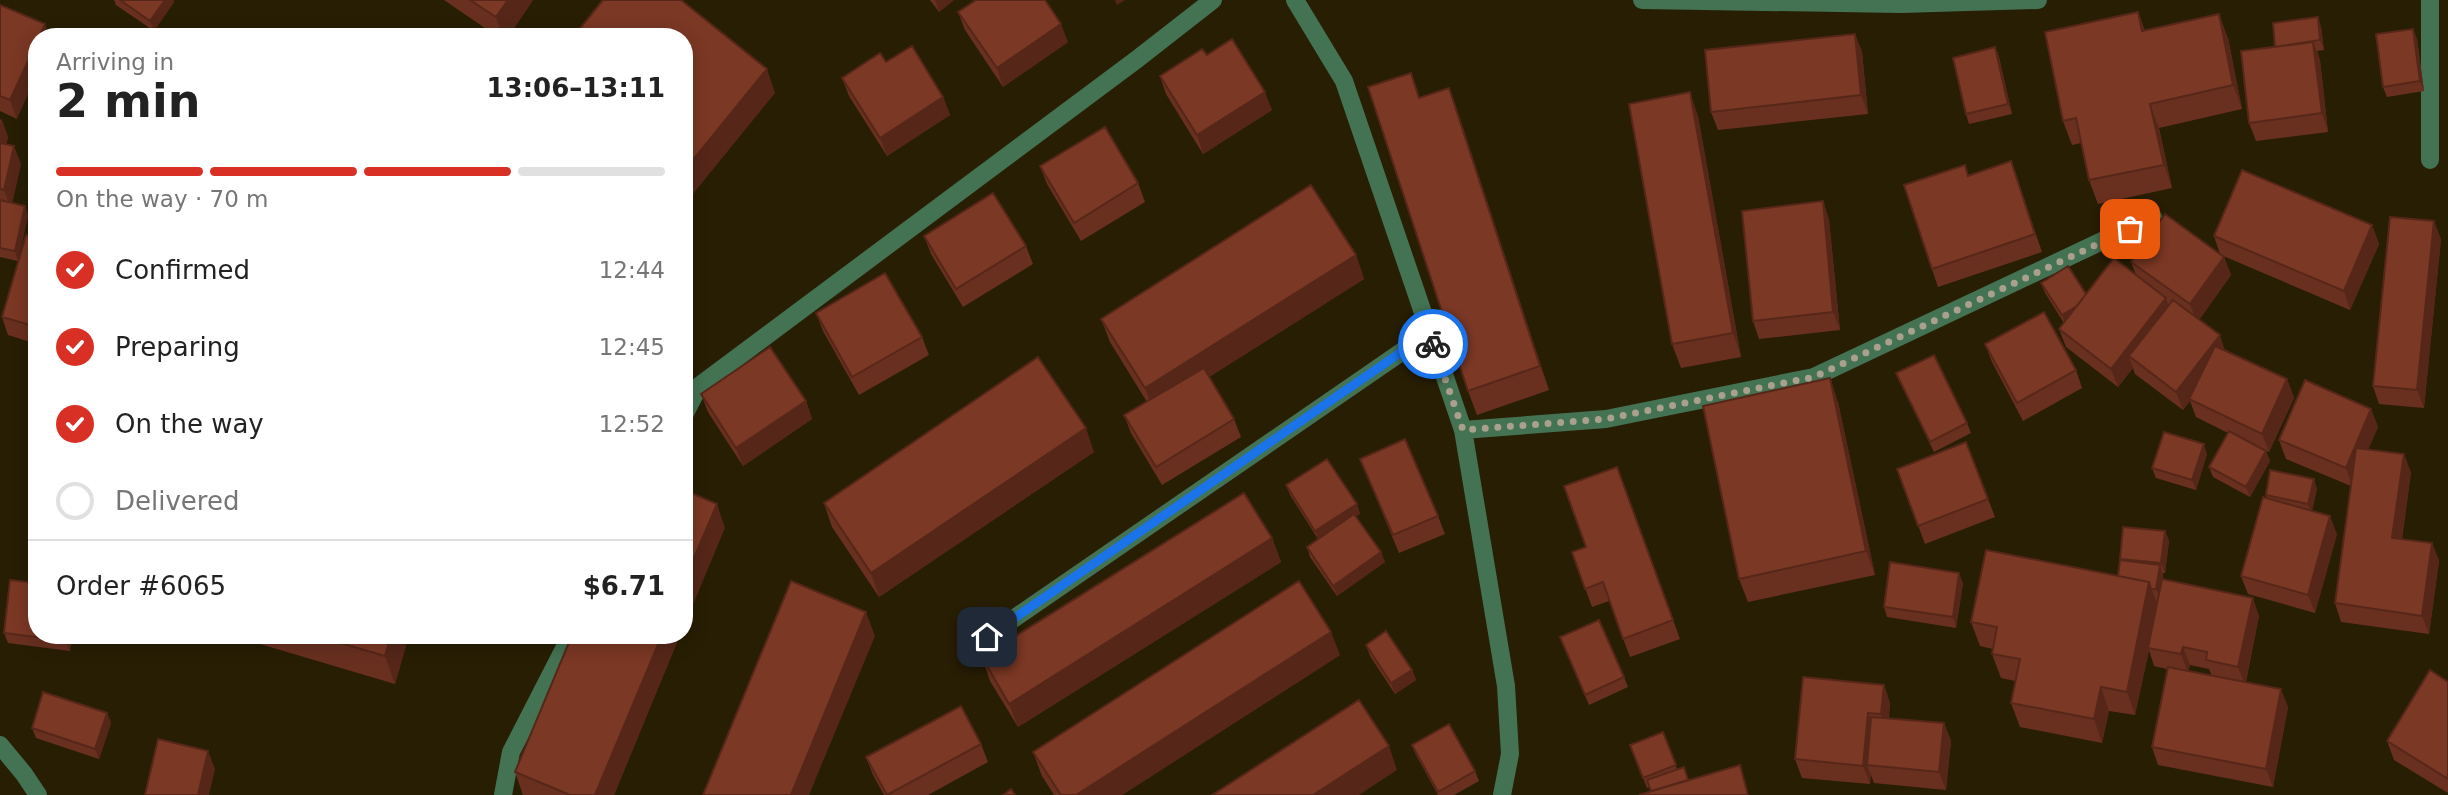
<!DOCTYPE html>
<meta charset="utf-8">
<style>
body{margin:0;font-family:"DejaVu Sans",sans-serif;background:#f2f2f2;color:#222;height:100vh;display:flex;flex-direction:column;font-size:26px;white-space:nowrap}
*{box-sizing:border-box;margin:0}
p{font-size:23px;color:#767676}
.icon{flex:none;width:38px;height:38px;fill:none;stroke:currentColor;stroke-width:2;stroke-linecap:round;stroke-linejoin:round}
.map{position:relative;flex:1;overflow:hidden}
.panel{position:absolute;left:28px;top:28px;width:665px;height:616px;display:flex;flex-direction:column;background:#fff;border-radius:28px;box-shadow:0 4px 18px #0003}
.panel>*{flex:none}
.pin{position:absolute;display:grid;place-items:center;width:60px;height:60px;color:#fff;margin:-30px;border-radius:14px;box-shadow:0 4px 10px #0006}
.courier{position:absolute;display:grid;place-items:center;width:70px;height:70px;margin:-35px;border:5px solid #1a73e8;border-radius:50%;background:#fff;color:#222;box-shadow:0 2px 9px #0007}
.head em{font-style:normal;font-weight:700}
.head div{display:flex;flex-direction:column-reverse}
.head{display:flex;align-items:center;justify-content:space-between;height:119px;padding:0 28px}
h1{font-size:46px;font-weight:700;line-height:52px}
.bar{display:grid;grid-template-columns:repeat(4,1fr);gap:10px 7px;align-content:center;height:84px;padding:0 28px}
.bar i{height:9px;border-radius:5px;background:#e0e0e0}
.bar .current{background:#d93025}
.bar p{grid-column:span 4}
.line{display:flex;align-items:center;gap:18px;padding:0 28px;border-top:2px solid #e0e0e0}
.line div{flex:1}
ol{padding:0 28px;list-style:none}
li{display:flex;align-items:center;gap:21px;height:77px}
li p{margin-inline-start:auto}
li .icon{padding:7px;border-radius:50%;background:#d93025;color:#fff;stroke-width:4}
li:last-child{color:#767676}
li i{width:38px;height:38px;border:4px solid #e0e0e0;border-radius:50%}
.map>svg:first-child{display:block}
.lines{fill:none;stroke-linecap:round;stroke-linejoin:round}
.service{stroke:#447353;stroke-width:18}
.minor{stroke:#447353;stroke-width:18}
.tertiary{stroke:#447353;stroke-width:18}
.wall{fill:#6a301f;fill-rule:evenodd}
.shaded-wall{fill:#562719}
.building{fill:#7b3824;stroke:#562719;stroke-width:2}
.done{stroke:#a9a18e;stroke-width:7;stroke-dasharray:0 12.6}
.route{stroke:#1a73e8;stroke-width:9}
</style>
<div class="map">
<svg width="2448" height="795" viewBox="0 0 2448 795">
<rect width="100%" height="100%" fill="#281e04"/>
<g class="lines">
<!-- service -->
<path class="service" d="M0 745 24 774 38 795"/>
<!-- minor -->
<path class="minor" d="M1295 0 1344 81 1463 430 1506 686 1510 754 1502 795
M2430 0V160
M684 415 699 386 1136 60 1213 0
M1463 430 1606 419 1814 377 2153 217
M987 637 1429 333
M503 795 511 752 571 635"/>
<!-- tertiary -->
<path class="tertiary" d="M1642 0 1901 4 2038 0"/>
</g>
<!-- wall -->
<path class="wall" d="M114 0H174V2L154 31 116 5Z
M444 0H533L508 37H498Z
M930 0H954L939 12Z
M0 5 17 119 0 111Z
M958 12 1068 42 1003 87 965 30Z
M2138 12 2145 31 2228 38 2242 109 2159 128 2172 188 2098 204 2089 180 2081 143 2072 145 2063 121Z
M2321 27 2324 50 2317 51 2320 60 2328 132 2256 141 2249 123 2275 47Z
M1855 34 1862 52 1868 114 1718 130 1711 112Z
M2417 39 2424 91 2387 97 2383 87Z
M1995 47 1999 57 2012 114 1969 124 1966 114Z
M1207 55 1272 110 1203 154 1166 94 1160 76Z
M886 62 943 97 950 115 887 156 849 96 842 78Z
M1449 88 1549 390 1477 415 1468 391 1420 97Z
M1698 116 1741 357 1681 368 1672 344Z
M0 118 8 137 6 144 21 164 12 203 25 206 28 216 19 256 37 238V344L8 335 2 317 18 261 0 257Z
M2011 161 2042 252 1938 287 1932 269 1969 175Z
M1040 166 1138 183 1145 202 1081 241 1047 184Z
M1823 201 1829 220 1840 330 1759 339 1753 321Z
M2372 225 2379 244 2350 310 2221 255 2224 257 2231 275 2199 320 2225 350 2287 379 2294 398 2269 452 2257 446 2266 451 2270 461 2250 497 2213 477 2209 467 2228 433 2196 417 2190 401 2183 410 2135 374 2133 368 2118 387 2066 347 2059 329 2064 323 2045 293 2041 283 2086 294 2136 275 2131 262 2220 254 2214 236Z
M924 236 1026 246 1033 264 963 307 931 254Z
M2441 239 2424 408 2379 404 2373 386Z
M1356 255 1364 279 1209 377 1234 419 1241 437 1162 485 1131 433 1124 415 1147 402 1110 342 1101 319Z
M816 313 922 337 929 355 859 395 823 331Z
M1985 344 2076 370 2082 388 2023 421 1992 362Z
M1896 373 1967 423 1971 433 1934 452 1900 383Z
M701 394 806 401 812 419 743 466 708 412Z
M1838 402 1875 575 1748 602 1739 579Z
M2371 409 2378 427 2368 450 2404 454 2411 473 2402 539 2432 543 2439 561 2429 634 2341 622 2335 603 2351 486 2286 459 2279 440Z
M1966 442 1995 517 1925 544 1897 469Z
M1094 452 879 597 832 527 824 503Z
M2207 454 2196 490 2156 478 2152 468Z
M1360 459 1438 516 1445 534 1399 553Z
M1617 467 1680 639 1630 657 1609 601 1592 607 1572 552 1586 547Z
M1286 485 1357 504 1360 514 1356 516 1385 562 1337 596 1310 557 1307 547 1318 539 1290 495Z
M2317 489 2312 511 2337 534 2315 613 2248 594 2241 576 2267 498 2266 495Z
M2165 531 2169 541 2165 573H2163V579L2259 616 2246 682 2288 707 2273 787 2158 765 2152 747 2167 669 2154 666 2149 650 2135 715 2109 711 2102 743 2020 727 2011 703 2015 681 2001 678 1992 654 1993 649 1980 646 1971 622 2118 576 2120 559ZM2190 665 2209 669 2212 676 2188 671Z
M1272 538 1281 562 1018 727 990 681 982 657Z
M1963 583 1956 628 1887 617 1884 607Z
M4 633 72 635 70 651 8 643Z
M230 635H409L395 684Z
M572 635H680L614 795H523L515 772Z
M1560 637 1624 677 1628 687 1589 705Z
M1366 645 1412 670 1416 680 1395 694 1370 656Z
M1340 655 1122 795H1054L1042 776 1033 752Z
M2448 682V793L2394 760 2387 741Z
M1884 685 1890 703 1889 718 1944 723 1951 741 1946 790 1874 783 1871 775 1870 784 1802 778 1795 759Z
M107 713 111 723 99 759 36 738 32 728Z
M1663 732 1677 769 1688 780 1746 783 1651 791 1649 787 1647 788 1630 745Z
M981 744 988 762 928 795H884L873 775 866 757Z
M1412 745 1475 771 1479 781 1454 795H1438L1416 755Z"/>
<!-- shaded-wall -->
<path class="shaded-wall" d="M165 0H174V2L154 31 150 21Z
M508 0H533L508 37H503L496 17Z
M935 0H954L939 12Z
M1115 0H1125L1117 5Z
M2138 12 2147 36 2142 31Z
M2219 14 2228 38 2242 109 2233 85Z
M2318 17 2321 27 2324 50 2320 40Z
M45 24 49 37H39Z
M1061 24 1068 42 1003 87 997 68Z
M2413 29 2417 39 2424 91 2420 81Z
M1855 34 1862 52 1868 114 1861 95Z
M37 42V74L17 119 10 100Z
M2313 42 2320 60 2328 132 2322 113Z
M1995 47 1999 57 2012 114 2008 104Z
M767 69 775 93 684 205V171Z
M1449 88 1458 112 1549 390 1540 366Z
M1265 92 1272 110 1203 154 1197 135Z
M1690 92 1698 116 1741 357 1733 333Z
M943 97 950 115 887 156 880 138Z
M2150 104 2159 128 2172 188 2164 165Z
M2 119 8 137 3 160 0 153V125Z
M14 146 21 164 11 208 4 190Z
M1823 201 1829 220 1840 330 1833 312Z
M25 206 28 216 18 261 15 251Z
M2434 221 2441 239 2424 408 2417 390Z
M2372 225 2379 244 2350 310 2344 291Z
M1356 255 1364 279 1154 412 1145 388Z
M2224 257 2231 275 2197 323 2190 304Z
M2089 298 2066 326 2062 315Z
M2166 298 2172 317 2129 356 2133 368 2118 387 2111 369Z
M2220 335 2226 354 2189 399 2190 401 2183 410 2176 392Z
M1830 378 1838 402 1875 575 1866 551Z
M2287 379 2294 398 2269 452 2262 434Z
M806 401 812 419 743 466 736 448Z
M2371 409 2378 427 2352 486 2346 468Z
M1086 428 1094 452 879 597 871 573Z
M2204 444 2207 454 2196 490 2192 480Z
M2266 451 2270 461 2250 497 2246 487Z
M2404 454 2411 473 2399 556 2392 538Z
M2314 479 2317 489 2311 514 2308 504Z
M717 504 725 528 684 626V581Z
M1357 504 1360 514 1319 541 1315 531Z
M2330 516 2337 534 2315 613 2308 595Z
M2165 531 2169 541 2165 573 2161 563Z
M1272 538 1281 562 1018 727 1009 704Z
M2432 543 2439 561 2429 634 2422 616Z
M1381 552 1385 562 1337 596 1333 586Z
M2160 565 2163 575 2160 599 2156 589Z
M1959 573 1963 583 1956 628 1953 617Z
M2149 582 2158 606 2148 648 2149 650 2135 715 2127 692Z
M2253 598 2259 616 2245 685 2238 667Z
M866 612 875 636 809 795H791Z
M1331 632 1340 655 1122 795H1076Z
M67 635H72L70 651 66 641Z
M391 635H409L395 684 385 656Z
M662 635H680L614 795H595Z
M2183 647 2190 665 2188 673 2181 654Z
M1412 670 1416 680 1395 694 1391 683Z
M1884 685 1890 703 1887 732 1881 714Z
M2101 687 2109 711 2102 743 2094 719Z
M2281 689 2288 707 2273 787 2266 769Z
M107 713 111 723 99 759 95 749Z
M1868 713 1875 732 1867 765 1871 775 1870 784 1863 766Z
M1944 723 1951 741 1946 790 1939 772Z
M1389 746 1397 770 1359 795H1313Z
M208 751 215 769 209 795H198Z"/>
<!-- building -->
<path class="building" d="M120 0H165L150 21Z
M470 0H508L496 17Z
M603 0H681L767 69 684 171V37H573Z
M976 0H1045L1061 24 997 68 958 12Z
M0 5 45 24 39 37H37V42L10 100 0 96Z
M2138 12 2142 31 2219 14 2233 85 2150 104 2164 165 2089 180 2076 118 2063 121 2045 32Z
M2318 17 2320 40 2275 47 2273 23Z
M2413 29 2420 81 2383 87 2376 34Z
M1855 34 1861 95 1711 112 1705 50Z
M1232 39 1265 92 1197 135 1160 76 1202 49 1207 55Z
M2313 42 2322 113 2249 123 2241 51Z
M912 46 943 97 880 138 842 78 880 53 886 62Z
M1995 47 2008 104 1966 114 1953 58Z
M1411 73 1419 98 1449 88 1540 366 1468 391 1368 87Z
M1690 92 1733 333 1672 344 1629 104Z
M1105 127 1138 183 1074 223 1040 166Z
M0 143 14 146 4 190 0 189Z
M2011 161 2035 234 1932 269 1904 185 1965 165 1968 176Z
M2242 170 2372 225 2344 291 2214 236Z
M1311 185 1356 255 1145 388 1101 319Z
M993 193 1026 246 956 289 924 236Z
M0 200 25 206 15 251 0 248Z
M1823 201 1833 312 1753 321 1742 211Z
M2165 214 2224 257 2190 304 2131 262Z
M2390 217 2434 221 2417 390 2373 386Z
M26 235 37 238V327L2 317Z
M2114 258 2166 298 2111 369 2059 329Z
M2068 266 2086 294 2077 306 2062 315 2041 283Z
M885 273 922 337 852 377 816 313Z
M2173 300 2220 335 2176 392 2129 356Z
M2044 312 2076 370 2017 403 1985 344Z
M2215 346 2287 379 2262 434 2189 399Z
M770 347 806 401 736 448 701 394Z
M1934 355 1967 423 1930 442 1896 373Z
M1038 357 1086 428 871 573 824 503Z
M1204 368 1234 419 1156 467 1124 415Z
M1830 378 1866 551 1739 579 1703 406Z
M2305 380 2371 409 2346 468 2279 440Z
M2229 431 2266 451 2246 487 2209 467Z
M2164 432 2204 444 2192 480 2152 468Z
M1405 439 1438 516 1393 535 1360 459Z
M1966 442 1988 499 1918 526 1897 469Z
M2356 448 2404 454 2392 538 2432 543 2422 616 2335 603Z
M1327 459 1357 504 1315 531 1286 485Z
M1617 467 1673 620 1623 639 1603 582 1585 589 1572 552 1586 547 1564 486Z
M2270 470 2314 479 2308 504 2266 495Z
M684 490 717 504 684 581Z
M1244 493 1272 538 1009 704 982 657Z
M2263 497 2330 516 2308 595 2241 576Z
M1354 514 1381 552 1333 586 1307 547Z
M2123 527 2165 531 2161 563 2120 559Z
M1986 550 2149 582 2127 692 2101 687 2094 719 2011 703 2020 659 1992 654 1997 627 1971 622Z
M2120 560 2160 565 2156 589H2151L2149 582 2118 576Z
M1890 562 1959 573 1953 617 1884 607Z
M2162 579 2253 598 2238 667 2206 660 2207 652 2183 647 2181 654 2148 648Z
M10 580 37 583V635H67L66 641 4 633Z
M791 581 866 612 791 795H703Z
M1299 581 1331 632 1076 795H1061L1033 752Z
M1599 620 1624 677 1585 695 1560 637Z
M1386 631 1412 670 1391 683 1366 645Z
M313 635H391L385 656Z
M572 635H662L595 795H570L515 772Z
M2168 667 2281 689 2266 769 2152 747Z
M2430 670 2448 682V779L2387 741Z
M1803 677 1884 685 1881 714 1868 713 1863 766 1795 759Z
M43 692 107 713 95 749 32 728Z
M1359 700 1389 746 1313 795H1212Z
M961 706 981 744 887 795 866 757Z
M1871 717 1944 723 1939 772 1867 765Z
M1449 724 1475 771 1438 792 1412 745Z
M1663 732 1676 765 1643 778 1630 745Z
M158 739 208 751 198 795H145Z
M1740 765 1748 795H1639Z
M1684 767 1688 780 1651 791 1647 780Z
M1011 789 1015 795H1003Z"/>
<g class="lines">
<!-- done -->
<path class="done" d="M1433 344 1463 430 1606 419 1814 377 2130 229"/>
<!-- route -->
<path class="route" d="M987 637 1429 333 1433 344"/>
</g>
</svg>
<div class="pin" style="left:2130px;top:229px;background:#ea580c"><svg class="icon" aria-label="bag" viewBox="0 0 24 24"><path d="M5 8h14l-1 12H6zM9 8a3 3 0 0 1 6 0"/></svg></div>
<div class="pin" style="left:987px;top:637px;background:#1f2937"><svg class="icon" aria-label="home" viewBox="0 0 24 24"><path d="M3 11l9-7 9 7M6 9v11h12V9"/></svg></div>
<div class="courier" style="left:1433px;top:344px"><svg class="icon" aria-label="bike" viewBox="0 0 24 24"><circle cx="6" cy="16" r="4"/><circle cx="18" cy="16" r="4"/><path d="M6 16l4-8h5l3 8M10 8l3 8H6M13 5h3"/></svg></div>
<section class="panel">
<div class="head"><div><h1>2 min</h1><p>Arriving in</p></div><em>13:06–13:11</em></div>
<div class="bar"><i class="current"></i><i class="current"></i><i class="current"></i><i></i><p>On the way · 70 m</p></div>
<ol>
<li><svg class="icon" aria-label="check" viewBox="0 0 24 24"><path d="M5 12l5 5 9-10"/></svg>Confirmed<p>12:44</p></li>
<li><svg class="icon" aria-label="check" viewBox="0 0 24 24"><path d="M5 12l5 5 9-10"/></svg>Preparing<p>12:45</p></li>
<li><svg class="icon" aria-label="check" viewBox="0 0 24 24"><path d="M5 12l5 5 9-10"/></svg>On the way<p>12:52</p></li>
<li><i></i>Delivered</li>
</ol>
<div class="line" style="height:91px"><div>Order #6065</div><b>$6.71</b></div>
</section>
</div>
